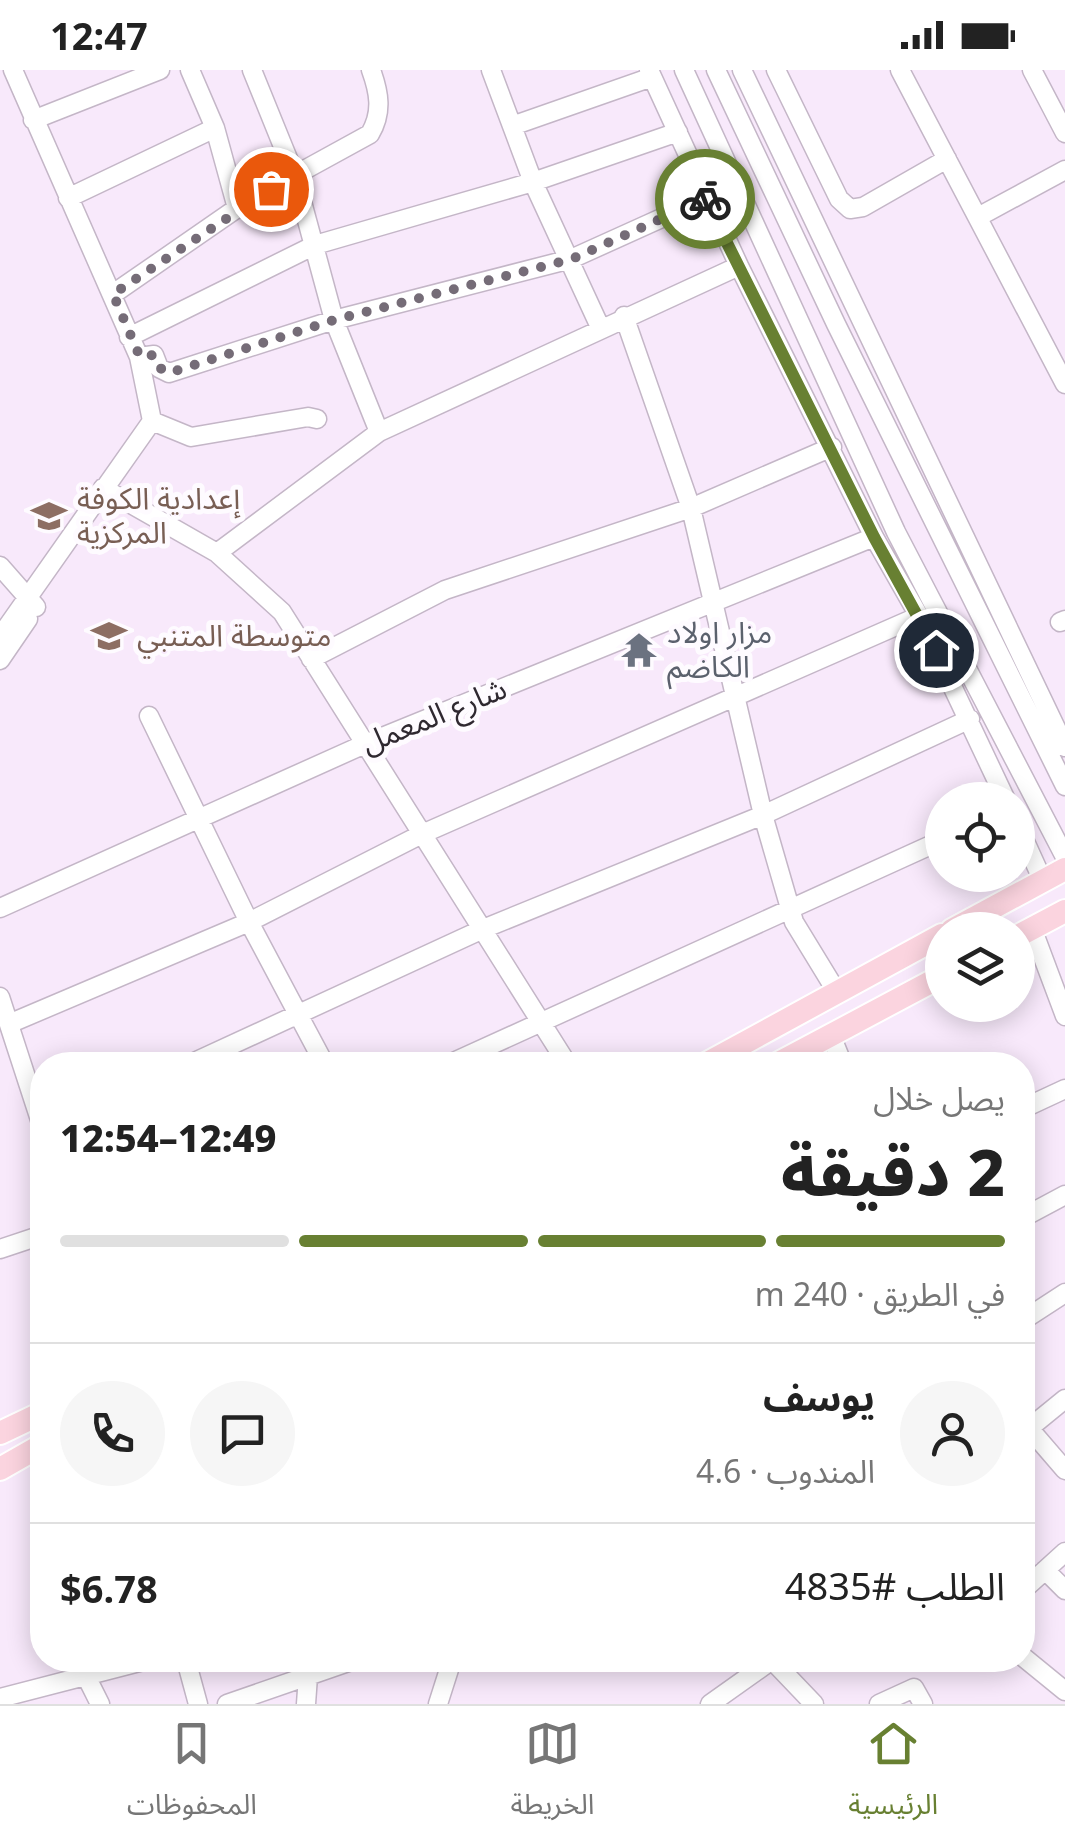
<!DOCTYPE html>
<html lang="ar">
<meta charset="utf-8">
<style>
body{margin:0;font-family:"Noto Sans","Noto Sans Arabic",sans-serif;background:#f6f6f6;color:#222;direction:rtl;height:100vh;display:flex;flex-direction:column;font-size:38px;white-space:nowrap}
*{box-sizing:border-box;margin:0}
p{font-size:32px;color:#767676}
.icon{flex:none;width:55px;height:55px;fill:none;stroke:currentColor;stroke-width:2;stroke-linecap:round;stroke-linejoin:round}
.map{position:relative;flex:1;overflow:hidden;direction:ltr}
.drawer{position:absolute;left:30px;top:982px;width:1005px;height:620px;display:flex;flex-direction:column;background:#fff;border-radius:40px;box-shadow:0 5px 25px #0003;direction:rtl}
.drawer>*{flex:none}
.buttons{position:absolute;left:925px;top:712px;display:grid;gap:20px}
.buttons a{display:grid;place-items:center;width:110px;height:110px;border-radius:50%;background:#fff;box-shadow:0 5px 25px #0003;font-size:50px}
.pin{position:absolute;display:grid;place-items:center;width:85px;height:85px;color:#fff;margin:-42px;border:5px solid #fff;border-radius:50%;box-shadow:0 2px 10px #0007}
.courier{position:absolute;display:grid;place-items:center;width:100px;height:100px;margin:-50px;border:8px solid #688032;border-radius:50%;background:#fff;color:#222;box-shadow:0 2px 12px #0007}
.headline em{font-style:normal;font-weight:800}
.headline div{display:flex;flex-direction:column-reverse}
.headline{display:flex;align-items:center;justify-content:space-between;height:170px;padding:0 30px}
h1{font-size:65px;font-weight:800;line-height:75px}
.bar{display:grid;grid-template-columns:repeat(4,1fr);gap:15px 10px;align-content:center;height:120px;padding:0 30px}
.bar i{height:12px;border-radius:8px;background:#e0e0e0}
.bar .selected{background:#688032}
.bar p{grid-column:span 4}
.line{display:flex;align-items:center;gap:25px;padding:0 30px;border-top:2px solid #e0e0e0}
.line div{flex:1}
.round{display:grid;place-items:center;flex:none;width:105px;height:105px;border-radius:52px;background:#f6f6f6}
.status{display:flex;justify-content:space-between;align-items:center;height:70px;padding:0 50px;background:#fff;direction:ltr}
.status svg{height:28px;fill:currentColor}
.menu{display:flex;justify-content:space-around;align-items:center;height:140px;border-top:2px solid #e0e0e0;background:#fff;font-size:28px;color:#767676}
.menu a{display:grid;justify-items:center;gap:5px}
.menu .selected{color:#688032}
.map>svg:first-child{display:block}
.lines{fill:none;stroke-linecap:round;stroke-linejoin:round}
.minor-casing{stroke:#c4b6c7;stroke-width:21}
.major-casing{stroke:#fff;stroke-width:26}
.minor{stroke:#fff;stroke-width:18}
.major{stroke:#fbd4df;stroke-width:22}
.done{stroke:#756c77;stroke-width:10;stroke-dasharray:0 18}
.route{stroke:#688032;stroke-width:12}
.labels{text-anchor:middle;stroke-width:10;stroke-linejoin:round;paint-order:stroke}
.education-label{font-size:30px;fill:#785e54;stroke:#fefbff;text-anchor:start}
.worship-label{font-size:30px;fill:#5b616d;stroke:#fefbff;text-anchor:start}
.street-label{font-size:30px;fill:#2f2930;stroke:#fefbff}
</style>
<div class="status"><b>12:47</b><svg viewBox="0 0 49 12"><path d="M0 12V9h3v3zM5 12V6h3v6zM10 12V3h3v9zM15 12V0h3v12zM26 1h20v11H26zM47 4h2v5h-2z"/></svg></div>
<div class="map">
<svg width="1065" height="1634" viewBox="0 0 1065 1634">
<rect width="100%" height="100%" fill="#f8e9fb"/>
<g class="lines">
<defs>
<path id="minor" d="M190 0 215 58 237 138
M252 0 295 106 334 250 379 362
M491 0 533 112 600 257
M649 0 739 196 874 467 919 546 1006 730
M684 0 896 462 1065 787
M716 0 836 254 1065 716
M742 0 1065 677
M776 0 839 129 850 139 863 137 947 89
M900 0 1065 314
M1032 0 1065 63
M33 50 160 0
M512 56 652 7
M68 128 215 58
M978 147 1065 100
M113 224 246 132 370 64C383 42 379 22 371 0
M624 246 691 438 763 745 794 852 838 924
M129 267 315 175 533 112 678 62
M139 287 154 285 159 298 169 303 334 250 571 189 706 128
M152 351 191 367 308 347 317 349
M103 418 217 483 282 542 568 995
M217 483 379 362 739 196
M0 496 36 537
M1060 552 1065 550
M0 567 152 351 139 287 13 0
M311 589 445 520 691 438 832 377
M0 590 28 549
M149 646 249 852 325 995
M1018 756 1043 811
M0 838 365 674 874 467
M1032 858 1065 946
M0 927 42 1056
M11 953 249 852 422 764 919 546
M831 965 843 995
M188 995 483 859 763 745 970 649
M447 995 942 770
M1022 1039 1065 1019
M1022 1148 1065 1125
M0 1179 42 1165
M1022 1251 1065 1223
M1022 1350 1065 1400
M1022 1364 1065 1329
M1045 1500 1065 1520
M1022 1521 1065 1482
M1022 1586 1065 1621
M186 1590 198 1634
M86 1606 100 1634
M0 1628 147 1590
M227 1634 354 1590
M306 1634 308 1606
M438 1634 452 1590
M710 1634 772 1590 814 1634
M879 1634 914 1618 923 1634"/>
<path id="major" d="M952 860 1065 799
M1018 866 1065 841
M704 995 942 865
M775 995 942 906
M0 1363 42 1343
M0 1399 42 1375"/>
</defs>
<!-- minor casing -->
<use href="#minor" class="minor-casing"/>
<!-- major casing -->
<use href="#major" class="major-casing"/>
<!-- minor -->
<use href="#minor" class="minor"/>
<!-- major -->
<use href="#major" class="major"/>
</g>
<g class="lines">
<!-- done -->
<path class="done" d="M271 119 113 224 140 287 154 285 160 298 169 303 334 250 572 189 705 129"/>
<!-- route -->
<path class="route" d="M705 129 874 467 936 580"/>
</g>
<!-- icons -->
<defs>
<symbol id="school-bare" viewBox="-9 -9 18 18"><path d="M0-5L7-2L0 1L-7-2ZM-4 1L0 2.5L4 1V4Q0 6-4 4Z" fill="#8d6e63" stroke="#fefbff" stroke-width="2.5" paint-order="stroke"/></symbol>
<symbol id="temple-bare" viewBox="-9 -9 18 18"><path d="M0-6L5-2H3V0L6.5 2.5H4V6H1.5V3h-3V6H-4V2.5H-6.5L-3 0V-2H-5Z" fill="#6b7280" stroke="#fefbff" stroke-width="2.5" paint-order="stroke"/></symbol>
</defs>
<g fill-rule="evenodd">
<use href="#school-bare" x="24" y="421" width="50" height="50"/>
<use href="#school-bare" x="84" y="541" width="50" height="50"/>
<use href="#temple-bare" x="614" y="555" width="50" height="50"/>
</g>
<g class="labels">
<!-- education labels -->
<g class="education-label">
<text x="77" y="439">إعدادية الكوفة<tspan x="77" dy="34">المركزية</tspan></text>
<text x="137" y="576">متوسطة المتنبي</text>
</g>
<!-- worship labels -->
<g class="worship-label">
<text x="667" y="573">مزار اولاد<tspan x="667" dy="34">الكاضم</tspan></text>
</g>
<!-- street labels -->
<g class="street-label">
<text transform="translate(434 646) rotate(-22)" y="10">شارع المعمل</text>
</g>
</g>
</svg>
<div class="buttons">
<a><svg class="icon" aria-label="locate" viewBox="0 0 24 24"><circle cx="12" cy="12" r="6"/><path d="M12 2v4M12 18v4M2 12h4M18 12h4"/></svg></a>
<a><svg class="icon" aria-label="layers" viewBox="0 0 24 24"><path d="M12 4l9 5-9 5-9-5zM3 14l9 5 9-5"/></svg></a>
</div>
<div class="pin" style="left:271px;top:119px;background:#ea580c"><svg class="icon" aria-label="bag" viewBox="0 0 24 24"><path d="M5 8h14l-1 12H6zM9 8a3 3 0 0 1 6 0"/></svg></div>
<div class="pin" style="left:936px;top:580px;background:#1f2937"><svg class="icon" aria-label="home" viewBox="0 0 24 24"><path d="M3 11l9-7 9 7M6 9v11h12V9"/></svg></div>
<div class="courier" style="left:705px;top:129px"><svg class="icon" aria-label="bike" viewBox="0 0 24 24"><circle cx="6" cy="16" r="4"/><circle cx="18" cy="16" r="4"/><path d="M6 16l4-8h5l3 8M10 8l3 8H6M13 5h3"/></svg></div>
<section class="drawer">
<div class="headline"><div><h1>2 دقيقة</h1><p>يصل خلال</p></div><em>12:49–12:54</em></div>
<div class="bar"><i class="selected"></i><i class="selected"></i><i class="selected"></i><i></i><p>في الطريق · 240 m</p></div>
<div class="line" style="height:180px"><a class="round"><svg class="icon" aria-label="person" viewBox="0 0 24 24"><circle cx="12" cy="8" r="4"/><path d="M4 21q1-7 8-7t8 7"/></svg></a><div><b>يوسف</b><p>المندوب · 4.6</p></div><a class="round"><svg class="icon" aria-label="chat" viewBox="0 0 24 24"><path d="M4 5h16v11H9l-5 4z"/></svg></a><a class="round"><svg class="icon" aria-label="phone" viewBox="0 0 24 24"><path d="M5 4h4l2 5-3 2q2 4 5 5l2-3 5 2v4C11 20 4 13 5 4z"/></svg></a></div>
<div class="line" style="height:130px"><div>الطلب #4835</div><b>$6.78</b></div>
</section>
</div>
<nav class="menu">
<a class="selected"><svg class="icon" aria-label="home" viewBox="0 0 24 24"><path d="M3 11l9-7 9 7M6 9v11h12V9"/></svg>الرئيسية</a>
<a><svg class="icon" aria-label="map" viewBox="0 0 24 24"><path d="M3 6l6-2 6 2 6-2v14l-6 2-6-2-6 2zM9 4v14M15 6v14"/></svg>الخريطة</a>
<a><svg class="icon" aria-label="saved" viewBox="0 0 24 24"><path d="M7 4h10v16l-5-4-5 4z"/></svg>المحفوظات</a>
</nav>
